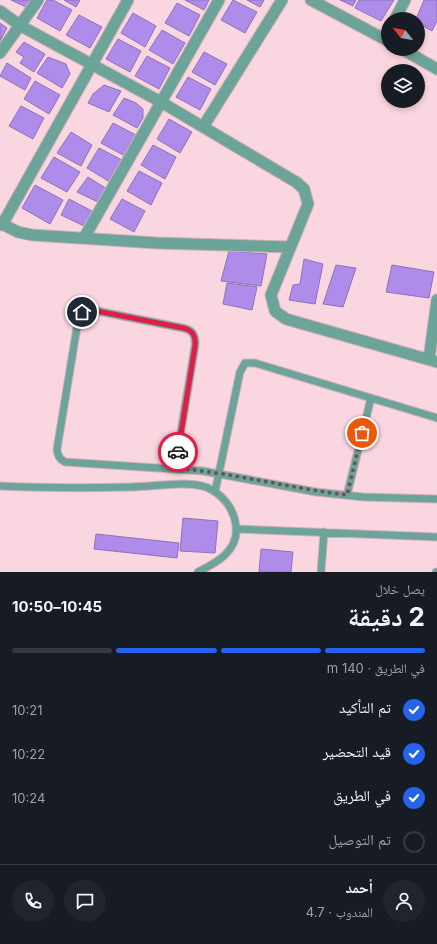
<!DOCTYPE html>
<html lang="ar">
<meta charset="utf-8">
<style>
body{margin:0;font-family:Inter,"Noto Naskh Arabic",sans-serif;background:#20242c;color:#f1f3f6;direction:rtl;height:100vh;display:flex;flex-direction:column;font-size:15px;white-space:nowrap}
*{box-sizing:border-box;margin:0}
p{font-size:13px;color:#9ea1a6}
.icon{flex:none;width:22px;height:22px;fill:none;stroke:currentColor;stroke-width:2;stroke-linecap:round;stroke-linejoin:round}
.map{position:relative;height:572px;overflow:hidden;direction:ltr}
.drawer{display:flex;flex-direction:column;background:#171b24;flex:1}
.drawer>*{flex:none}
.needle{width:26px;rotate:301deg}
.tools{position:absolute;left:381px;top:12px;display:grid;gap:8px}
.tools a{display:grid;place-items:center;width:44px;height:44px;border-radius:50%;background:#171b24;box-shadow:0 2px 6px #0003;font-size:20px}
.pin{position:absolute;display:grid;place-items:center;width:34px;height:34px;color:#fff;margin:-17px;border:2px solid #fff;border-radius:50%;box-shadow:0 1px 4px #0007}
.courier{position:absolute;display:grid;place-items:center;width:40px;height:40px;margin:-20px;border:3px solid #e11d48;border-radius:50%;background:#fff;color:#222;box-shadow:0 1px 5px #0007}
.summary em{font-style:normal;font-weight:700}
.summary div{display:flex;flex-direction:column-reverse}
.summary{display:flex;align-items:center;justify-content:space-between;height:68px;padding:0 12px}
h1{font-size:26px;font-weight:700;line-height:30px}
.bar{display:grid;grid-template-columns:repeat(4,1fr);gap:6px 4px;align-content:center;height:48px;padding:0 12px}
.bar i{height:5px;border-radius:3px;background:#363941}
.bar .current{background:#2563eb}
.bar p{grid-column:span 4}
.line{display:flex;align-items:center;gap:10px;padding:0 12px;border-top:1px solid #363941}
.line div{flex:1}
.round{display:grid;place-items:center;flex:none;width:42px;height:42px;border-radius:21px;background:#20242c}
ol{padding:0 12px;list-style:none}
li{display:flex;align-items:center;gap:12px;height:44px}
li p{margin-inline-start:auto}
li .icon{padding:4px;border-radius:50%;background:#2563eb;color:#fff;stroke-width:4}
li:last-child{color:#9ea1a6}
li i{width:22px;height:22px;border:2px solid #363941;border-radius:50%}
.map>svg:first-child{display:block}
.building{fill:#af8cea;stroke:#8c73b8}
.lines{fill:none;stroke-linecap:round;stroke-linejoin:round}
.service-casing{stroke:#d3b1bb;stroke-width:9}
.minor-casing{stroke:#d3b1bb;stroke-width:13}
.service{stroke:#6ca499;stroke-width:7}
.minor{stroke:#6ca499;stroke-width:11}
.done{stroke:#6e4f59;stroke-width:4;stroke-dasharray:0 7.2}
.route{stroke:#e11d48;stroke-width:5}
</style>
<div class="map">
<svg width="437" height="572" viewBox="0 0 437 572">
<rect width="100%" height="100%" fill="#fad6e0"/>
<!-- building -->
<path class="building" d="M11 0H30L26 7Z
M47 0H53L72 10 60 31 37 18Z
M64 0H80L76 7Z
M185 0H209L204 10Z
M233 0 257 12 245 33 221 20Z
M247 0H264L260 7Z
M340 0H356L353 6Z
M359 0H394L381 21 355 8Z
M424 0H437V21L432 31 418 23V19H416Z
M177 3 200 15 189 36 165 23Z
M133 13 156 26 145 47 121 33Z
M79 15 102 27 90 48 66 35Z
M0 23 7 28 0 41Z
M162 30 185 43 173 64 149 50Z
M118 39 141 51 130 72 106 59Z
M24 42 45 54 34 72 20 63 24 57 16 52Z
M204 52 227 64 215 85 192 72Z
M147 56 170 68 159 89 135 76Z
M48 57 66 64 70 74 62 88 37 73Z
M7 63 31 78 25 90 0 76Z
M188 77 211 89 200 110 176 97Z
M35 81 60 95 49 114 24 99Z
M104 85 121 91 109 112 88 103 93 94Z
M124 98 136 103 143 109V118L137 128 113 115Z
M21 106 44 118 33 139 9 126Z
M169 119 192 132 180 153 157 139Z
M113 123 136 135 125 156 101 143Z
M71 132 92 145 81 166 57 153Z
M153 145 176 157 165 179 141 165Z
M99 148 122 160 110 182 87 168Z
M54 157 80 172 67 192 41 178Z
M139 171 162 183 151 205 127 191Z
M88 177 107 189 100 203 77 192Z
M35 185 63 200 50 224 22 208Z
M69 199 92 211 84 226 61 215Z
M122 199 145 211 134 232 110 219Z
M229 251 267 254 261 286 221 281Z
M304 259 323 264 315 304 289 300 293 285 300 284Z
M336 265 356 268 343 307 323 304Z
M392 265 434 272 429 298 386 292Z
M227 283 257 287 252 310 223 304Z
M183 518 218 521 215 553 180 551Z
M96 534 179 543 177 558 94 549Z
M261 549 293 552 291 572H259Z"/>
<g class="lines">
<defs>
<path id="service" d="M175 468 195 346C196 336 193 330 183 328L92 310 82 312 78 321 57 449C57 455 59 459 65 462L203 471 316 492 363 497 437 499
M0 486C43 488 87 488 131 487 153 487 185 480 206 487 223 494 234 509 236 526 239 551 216 563 198 572
M215 492 240 372 245 363H255L437 418
M347 495 371 398
M236 529 437 537
M321 572 324 532
M436 572H437"/>
<path id="minor" d="M311 0 388 41
M0 11 21 26 161 102 296 182 304 189 308 204 271 295 275 311 286 319 437 362
M395 19 405 0
M402 49 437 69
M0 53 38 0
M203 127 282 0
M0 223 18 232 32 235 157 243 290 247
M2 225 128 0
M84 238 219 0
M429 359 437 300"/>
</defs>
<!-- service casing -->
<use href="#service" class="service-casing"/>
<!-- minor casing -->
<use href="#minor" class="minor-casing"/>
<!-- service -->
<use href="#service" class="service"/>
<!-- minor -->
<use href="#minor" class="minor"/>
</g>
<g class="lines">
<!-- done -->
<path class="done" d="M178 452 175 468C233 473 290 488 347 495L362 433"/>
<!-- route -->
<path class="route" d="M82 312 92 310 183 328C193 330 196 336 195 346L178 452"/>
</g>
</svg>
<div class="tools">
<a><svg class="needle" viewBox="-14 -14 28 28"><path d="M0-13l5 13h-10z" fill="#e53935"/><path d="M0 13l5-13h-10z" fill="#9ea1a6"/></svg></a>
<a><svg class="icon" aria-label="layers" viewBox="0 0 24 24"><path d="M12 4l9 5-9 5-9-5zM3 14l9 5 9-5"/></svg></a>
</div>
<div class="pin" style="left:362px;top:433px;background:#ea580c"><svg class="icon" aria-label="bag" viewBox="0 0 24 24"><path d="M5 8h14l-1 12H6zM9 8a3 3 0 0 1 6 0"/></svg></div>
<div class="pin" style="left:82px;top:312px;background:#1f2937"><svg class="icon" aria-label="home" viewBox="0 0 24 24"><path d="M3 11l9-7 9 7M6 9v11h12V9"/></svg></div>
<div class="courier" style="left:178px;top:452px"><svg class="icon" aria-label="car" viewBox="0 0 24 24"><path d="M5 17H2v-5l4-1 3-4h7l3 4 3 1v5h-3M9 17h6M6 11h13"/><circle cx="7" cy="17" r="2"/><circle cx="17" cy="17" r="2"/></svg></div>
</div>
<section class="drawer">
<div class="summary"><div><h1>2 دقيقة</h1><p>يصل خلال</p></div><em>10:45–10:50</em></div>
<div class="bar"><i class="current"></i><i class="current"></i><i class="current"></i><i></i><p>في الطريق · 140 m</p></div>
<ol>
<li><svg class="icon" aria-label="check" viewBox="0 0 24 24"><path d="M5 12l5 5 9-10"/></svg>تم التأكيد<p>10:21</p></li>
<li><svg class="icon" aria-label="check" viewBox="0 0 24 24"><path d="M5 12l5 5 9-10"/></svg>قيد التحضير<p>10:22</p></li>
<li><svg class="icon" aria-label="check" viewBox="0 0 24 24"><path d="M5 12l5 5 9-10"/></svg>في الطريق<p>10:24</p></li>
<li><i></i>تم التوصيل</li>
</ol>
<div class="line" style="height:72px"><a class="round"><svg class="icon" aria-label="person" viewBox="0 0 24 24"><circle cx="12" cy="8" r="4"/><path d="M4 21q1-7 8-7t8 7"/></svg></a><div><b>أحمد</b><p>المندوب · 4.7</p></div><a class="round"><svg class="icon" aria-label="chat" viewBox="0 0 24 24"><path d="M4 5h16v11H9l-5 4z"/></svg></a><a class="round"><svg class="icon" aria-label="phone" viewBox="0 0 24 24"><path d="M5 4h4l2 5-3 2q2 4 5 5l2-3 5 2v4C11 20 4 13 5 4z"/></svg></a></div>
</section>
